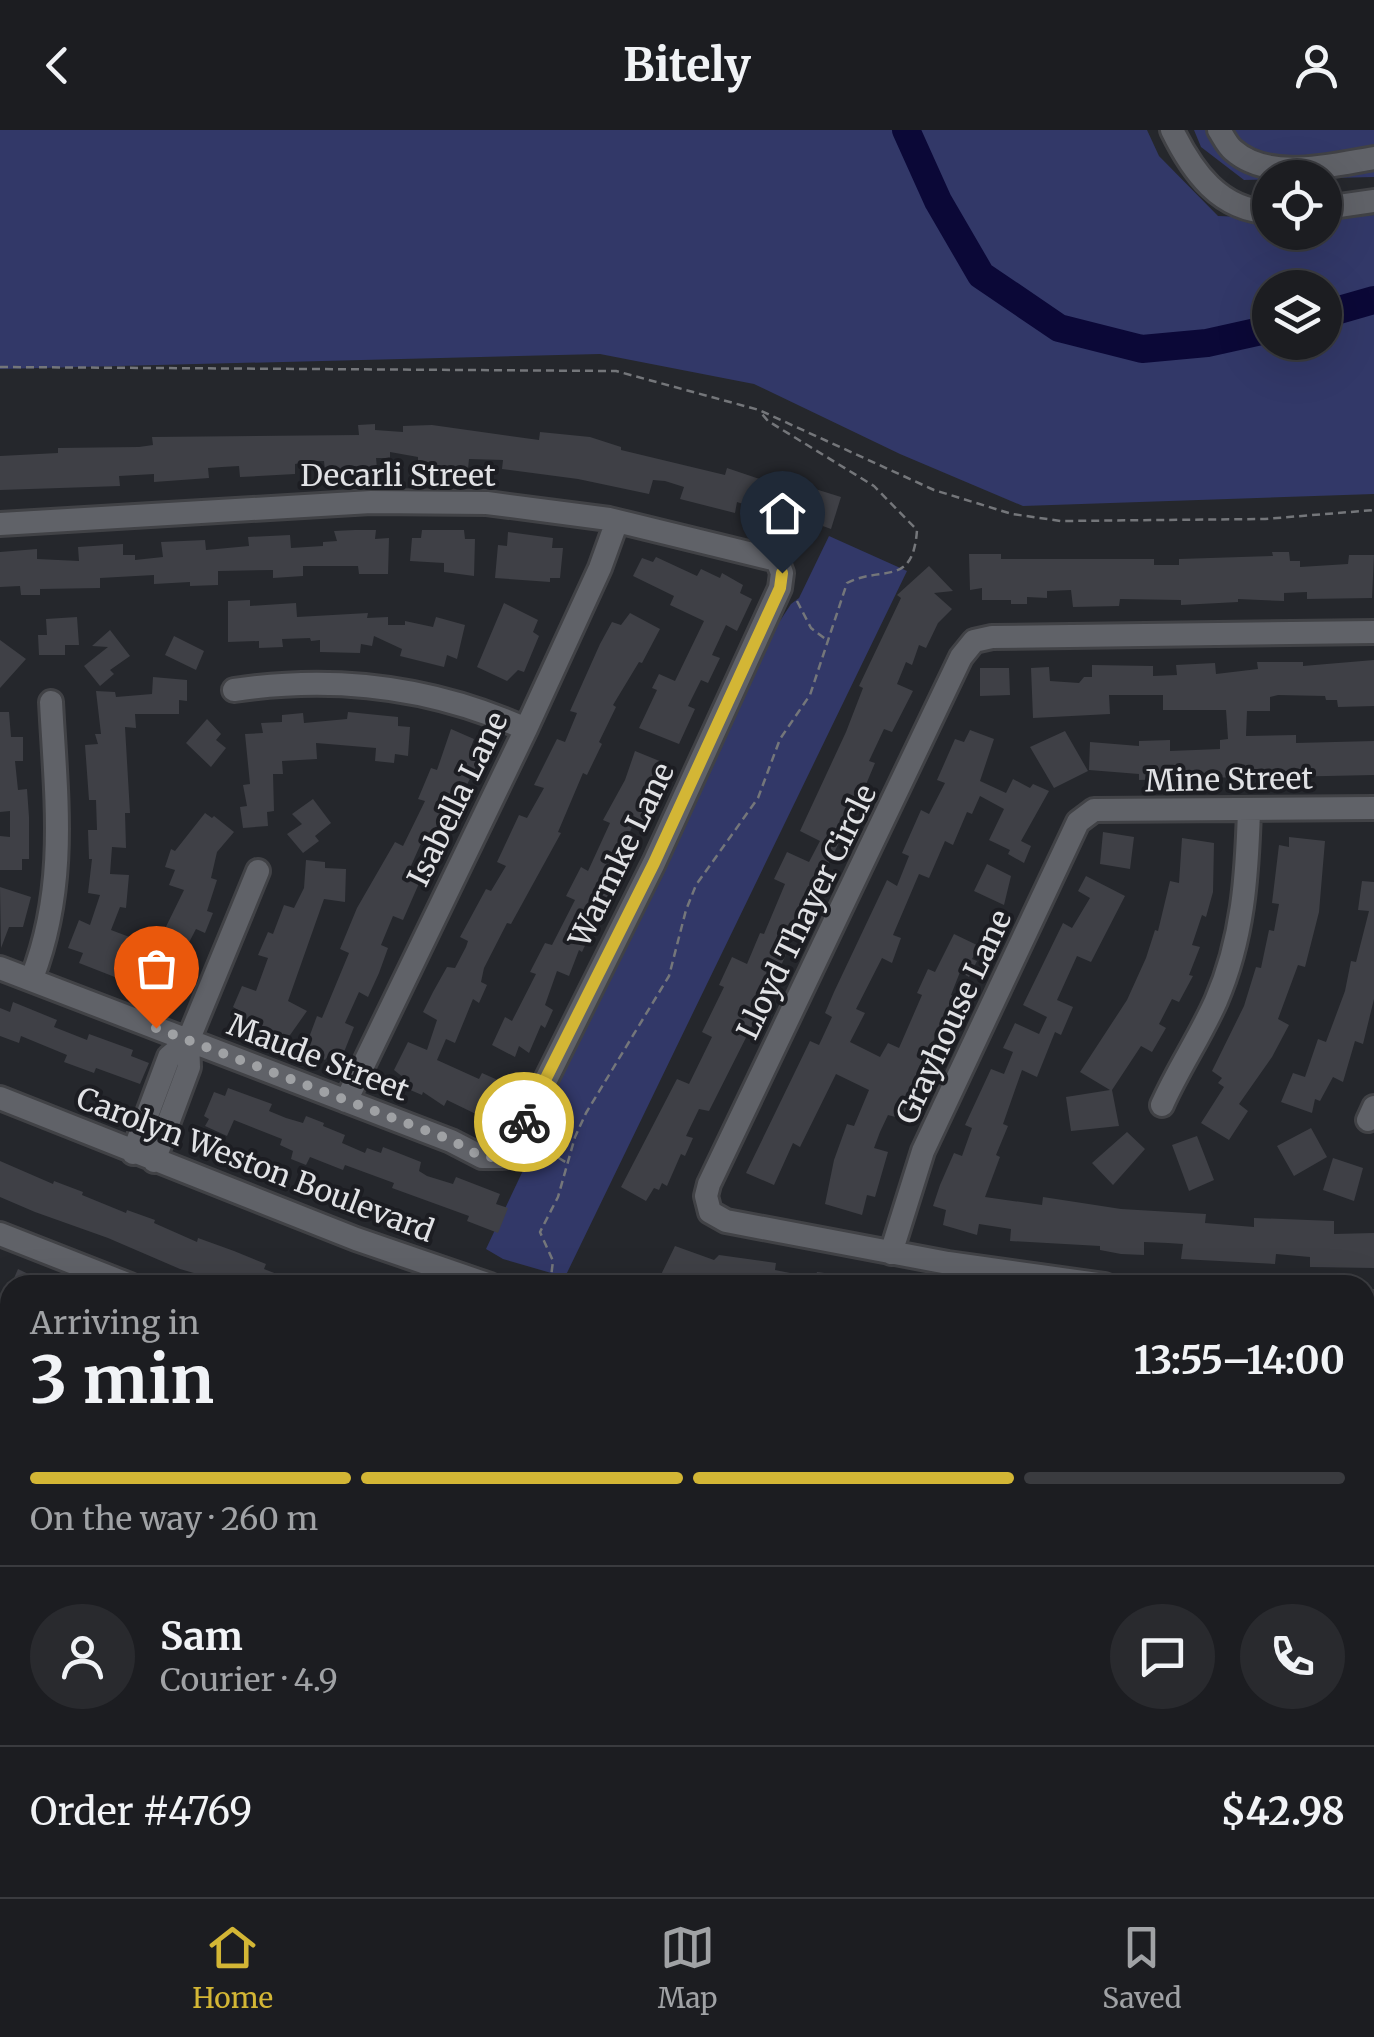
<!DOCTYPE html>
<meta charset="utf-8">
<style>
body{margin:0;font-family:Merriweather,serif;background:#292a2e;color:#f1f3f6;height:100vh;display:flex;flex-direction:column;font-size:38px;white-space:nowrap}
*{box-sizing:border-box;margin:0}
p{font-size:32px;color:#a0a2a5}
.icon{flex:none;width:55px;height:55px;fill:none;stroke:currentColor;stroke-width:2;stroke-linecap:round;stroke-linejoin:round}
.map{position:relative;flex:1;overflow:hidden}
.side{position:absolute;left:0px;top:1145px;width:1375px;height:622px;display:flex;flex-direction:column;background:#1c1d21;border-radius:30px 30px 0 0;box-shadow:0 10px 40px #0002,0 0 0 2px #3a3b3f}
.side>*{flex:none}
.buttons{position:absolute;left:1252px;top:30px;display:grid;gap:20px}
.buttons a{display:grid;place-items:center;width:90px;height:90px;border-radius:50%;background:#1c1d21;box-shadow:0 10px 40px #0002,0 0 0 2px #3a3b3f;font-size:50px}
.pin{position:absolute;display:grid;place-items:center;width:85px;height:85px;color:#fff;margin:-102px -42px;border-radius:50% 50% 50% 0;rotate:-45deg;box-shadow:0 0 10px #0007}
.pin .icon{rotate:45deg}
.courier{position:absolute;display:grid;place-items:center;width:100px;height:100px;margin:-50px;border:8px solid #d3b635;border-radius:50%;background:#fff;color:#222;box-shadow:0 2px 12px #0007}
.summary em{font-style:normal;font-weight:700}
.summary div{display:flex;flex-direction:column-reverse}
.summary{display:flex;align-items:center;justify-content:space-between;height:170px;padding:0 30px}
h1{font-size:65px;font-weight:700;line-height:75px}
.bar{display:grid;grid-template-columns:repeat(4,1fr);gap:15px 10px;align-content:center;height:120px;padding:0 30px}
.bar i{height:12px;border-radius:8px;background:#3a3b3f}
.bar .current{background:#d3b635}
.bar p{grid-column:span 4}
.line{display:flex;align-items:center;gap:25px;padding:0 30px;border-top:2px solid #3a3b3f}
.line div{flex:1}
.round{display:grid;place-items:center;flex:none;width:105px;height:105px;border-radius:52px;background:#292a2e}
header{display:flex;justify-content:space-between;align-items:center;height:130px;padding:0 30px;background:#1c1d21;font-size:45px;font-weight:700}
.tab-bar{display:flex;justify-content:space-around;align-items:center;height:140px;border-top:2px solid #3a3b3f;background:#1c1d21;font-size:28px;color:#a0a2a5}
.tab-bar a{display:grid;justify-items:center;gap:5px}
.tab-bar .current{color:#d3b635}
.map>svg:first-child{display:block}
.green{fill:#323868;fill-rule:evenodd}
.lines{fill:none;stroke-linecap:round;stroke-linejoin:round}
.river{stroke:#0b0837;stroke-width:28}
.building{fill:#3f4046}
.minor-casing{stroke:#414246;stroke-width:28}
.path{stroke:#74767a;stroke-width:2.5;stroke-dasharray:8 5;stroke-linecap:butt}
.minor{stroke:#606268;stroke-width:22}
.done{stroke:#9fa1a4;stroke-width:10;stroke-dasharray:0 18}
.route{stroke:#d3b635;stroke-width:12}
.labels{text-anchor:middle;stroke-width:8;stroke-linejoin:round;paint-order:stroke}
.street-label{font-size:30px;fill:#e1e2e5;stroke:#1c1d22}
</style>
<header><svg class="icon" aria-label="back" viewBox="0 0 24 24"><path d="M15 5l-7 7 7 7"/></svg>Bitely<svg class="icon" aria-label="person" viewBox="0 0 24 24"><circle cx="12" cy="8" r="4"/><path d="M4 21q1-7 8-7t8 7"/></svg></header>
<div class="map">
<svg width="1374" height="1767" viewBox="0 0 1374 1767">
<rect width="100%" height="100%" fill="#25272c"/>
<!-- green -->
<path class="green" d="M0 0H1147L1159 26 1218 86 1270 88V102H1325V88L1374 85V364L1023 376 900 324 754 254 600 224 0 239ZM1270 158H1325V212H1270Z
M1194 0H1374V47L1244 50 1201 17Z
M829 406 907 441 565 1147 503 1129 486 1119 527 1032 531 1011 546 974 666 736 772 503 791 474 799 468Z
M192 1758H422L427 1767H188Z"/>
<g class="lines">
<!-- river -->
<path class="river" d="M906 0 938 71 981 145 1059 198 1142 219 1207 213 1270 199
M1325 184 1374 170"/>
</g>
<!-- building -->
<path class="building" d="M375 294V300L403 302V296L432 295 539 310 540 302 590 307 621 317V320L725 345 727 338 771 353 810 363 812 358 841 367 831 399 820 395 818 401 793 392 791 396 772 389 778 380 748 368 746 375 737 372 735 383 680 369 684 357 665 351 653 350 649 364 578 349 502 339 503 330 469 329 468 339 418 337V327L390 322V328H376L377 338 350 341H325L324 331H311L295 334V344L240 347 239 336 222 337 208 338 209 348 154 352V344L119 346 120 356 0 360V326L58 323V318L139 317 153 315 152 307 359 305 358 295Z
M355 400H376L375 409 389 408 388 444H359L358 436H303V446L273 448V440L218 441V455L190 456V452L154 454V445L100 448V458L40 459V465H21L20 456 0 457V422L37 419V429L79 431 78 417 123 414V425H135V430L163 427 161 412 205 410 206 420 249 416 248 407 290 405 291 418 323 416V412L337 411 334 401Z
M422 400H464L465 409H475L474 446 444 442V433L410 431 412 408H421Z
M508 402 553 408 552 418H563L560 448H550V452L495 448 498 415 507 416Z
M1272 422H1289L1290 431H1300V437L1348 434 1349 425H1374L1372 468 1307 469V462L1284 463V471L1238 469V472L1181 475V470L1120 469 1119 476 1073 477 1071 460 1047 461V468L1027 467V474H1011V470H982V458L970 460 969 424H1001V429H1154V435H1179V429L1273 426Z
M656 427 697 446 701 439 720 448 722 443 743 455 740 463 752 469 737 501 726 495 712 525 720 528 708 553 701 550 688 576 695 579 679 614 639 598 657 560 652 558 659 544 675 551 704 491 670 475 674 466 633 446 642 428 653 432Z
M929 436 953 461 934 463 952 479 938 493 926 518 919 515 912 535 906 532 897 554 913 561 892 602 884 599 869 631 875 633 862 664 854 678 848 676 836 704 842 707 818 754 814 752 802 773 808 776 770 860 709 981 699 979 686 1006 693 1008 685 1026 681 1024 667 1056 662 1053 659 1060 654 1058 646 1071 621 1057 677 949 689 954 712 907 702 902 724 857 719 855 732 827 747 834 760 803 764 804 785 754 774 749 787 722 809 732 820 711 800 701 846 602 863 558 859 556 901 468 897 465Z
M250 470V476L296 473 297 487 368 483 367 488 388 487V495H405V491L433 497 436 487 465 495 457 529 447 525 444 537 400 526 402 519 374 506 372 516 361 514 360 523 320 522V510L311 511 310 508 282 509 283 517 259 518V511L228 512V471Z
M504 473 538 490 533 502 539 506 524 542 518 540 507 551 477 537Z
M630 483 660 499 642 533 639 532 613 575 616 577 599 612 602 614 587 645 583 643 558 702 561 703 511 794 507 793 484 838 481 852 487 855 479 873 473 869 455 913 446 909 437 930 479 949 482 943 511 956 501 980 488 974 482 987 447 970 444 976 423 962 422 965 401 956 404 948 394 940 408 912 427 920 437 890 423 882 433 862 447 837 455 838 466 817 468 811 460 807 486 759 491 761 506 736 497 732 519 685 527 688 544 658 534 655 557 609 565 612 577 583 570 581 600 514 612 492 621 495Z
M77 487 79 515H65V525H39L38 505H47L46 489Z
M110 500 130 526 110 540 114 544 100 556 84 536 108 517 92 516Z
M174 506 204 521 196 540 165 525Z
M0 510 26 529 0 558Z
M1374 530V576L1338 577 1337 570H1326L1325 566 1278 565 1270 567V581H1247L1246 606 1296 605V613L1374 611V645L1280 647V640H1240V647L1139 650V644L1089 640 1090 612 1139 616V611L1170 610V621L1220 619V610L1228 609 1226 580H1163V565H1109L1110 584 1033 588 1031 538 1049 537 1050 551 1079 553 1084 547H1092V535L1153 536V546L1177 545 1176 535 1215 533 1216 544 1258 539 1257 532H1303V536Z
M980 538H1009L1010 565 980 566Z
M153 547 187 550V571L179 570V584H135L136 598 125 597 130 683H125L126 718 112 717 110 744 129 745 126 778 120 777 111 800 156 817 184 760 169 755 175 740 165 737 171 719 175 721 205 683 212 688 214 686 234 702 217 722 211 748 217 750 207 781 213 783 205 803 196 799 182 826 196 832 181 865 169 859 166 867 79 833 83 823 68 818 79 790 90 795 100 765 88 763 92 729H89L88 700H97L96 670H89L85 615 98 614 95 604H101L96 561 115 562 116 567 152 564Z
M0 582H9L11 607H23V631H15L18 660 27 659 29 687V729H22V740H0V706L10 707V681L0 682Z
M348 582 398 587V596L410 597 408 626 395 624 394 633 375 631 376 618 316 613 317 629 282 631 283 644H273L274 681 267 682 268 696 243 698 240 677 247 676 243 655 250 654 245 604 263 603 261 593 282 592V585L303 583 304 593 347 589Z
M207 589 221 604 216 610 226 618 211 637 186 613Z
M451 599 474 609 470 620 480 628 443 704 437 701 431 713 423 709 410 738 424 742 403 790 393 786 381 815 388 818 379 843 368 867 359 862 345 893 354 897 342 927 330 923 325 930 304 921 317 886 322 888 349 823 340 819 357 778 395 712 403 716 425 671 418 669 431 638 437 640Z
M970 600 994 609 980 651 1006 663 1013 649 1030 658 1033 654 1049 661 1021 711 1031 716 1024 733 1008 724 1010 720 989 710 1004 679 980 666 972 684 967 682 953 715 945 711 929 748 919 744 893 805 901 808 892 833 882 828 856 879 865 883 850 912 880 927 888 913 899 918 922 865 917 863 928 839 935 842 954 804 979 816 972 829 977 831 969 847 960 842 951 865 961 869 953 886 946 882 906 973 909 974 903 989 888 985 880 1002 874 1018 888 1022 875 1067 867 1065 862 1085 825 1074 834 1030 847 994 854 996 869 960 836 944 800 1017 793 1013 774 1055 746 1043 810 911 819 915 832 887 825 883 834 862 887 750 897 756 909 726 902 723 921 680 929 684 945 653 937 650 955 609 964 612Z
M1065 601 1088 641 1054 658 1030 617Z
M635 621 662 632 657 642 666 647 640 697 634 693 619 725 626 728 605 773 598 769 581 801 590 805 582 822 579 820 569 846 557 841 545 875 553 880 545 898 541 895 529 923 519 916 515 927 492 915 505 887 512 891 536 844 530 842 545 813 552 815 575 770 566 766 581 737 588 741 610 693 603 690 625 650Z
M313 669 331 693 315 706 319 711 303 723 287 704 302 694 292 684Z
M1103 702 1134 707 1130 739 1100 734Z
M1289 707 1325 711 1319 782 1305 837 1298 835 1278 889 1289 895 1272 927 1239 974 1248 981 1229 1010 1201 993 1224 957 1218 953 1222 948 1212 941 1244 876 1256 837 1261 838 1269 800 1274 801 1279 774 1272 773 1279 715 1289 717Z
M1182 708 1214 713 1213 762 1206 787 1202 785 1192 815 1200 817 1189 845 1193 846 1179 872 1172 869 1159 894 1166 898 1152 922 1141 916 1112 960 1119 996 1071 1001 1066 967 1110 960 1080 942 1127 870 1146 828 1155 800 1158 801 1170 751 1179 753Z
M306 730 325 732V738L346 739 345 772 324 769 288 871 307 881 283 915 240 894 245 884 233 877 242 856 256 861 268 828 258 825 268 802 273 804 284 775 294 778 304 758Z
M987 734 1011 746 1004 775 974 761Z
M1086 746 1125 766 1091 832 1077 826 1057 870 1073 877 1061 905 1055 902 1037 947 1022 940 1003 994 1008 996 996 1025 1000 1027 985 1067 1042 1075 1043 1067 1121 1079 1206 1084 1205 1093 1254 1097V1088L1334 1091V1104L1374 1103V1138L1310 1137V1127L1276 1124 1275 1134 1181 1129 1183 1114 1168 1113 1144 1112V1125L1121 1124 1100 1120V1116L1010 1111 1011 1099 979 1094 977 1105 943 1095 946 1080 933 1076 940 1055 954 1023 962 1026 972 998 965 995 991 939 1004 944 1013 922 1003 918 1015 893 1039 904 1047 887 1023 875 1063 793 1072 798 1090 768 1078 761Z
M1362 751 1374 752V869L1363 914 1355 911 1343 952 1333 947 1320 971 1315 969 1312 983 1281 972 1293 943 1305 947 1318 909 1326 912 1345 861 1351 831 1356 832 1369 781 1358 780Z
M0 757 31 767 23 797H9L1 818Z
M13 872 57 890 54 897 87 910 89 904 133 920 131 926 149 933 140 954 96 938 94 943 64 932 67 925 21 906 19 913 0 906V878L10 882Z
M228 958 272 974 269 981 286 988 303 993 306 986 324 993 323 996 345 1005 342 1013 365 1023 367 1018 381 1023 383 1017 421 1032 419 1041 427 1046 453 1054 456 1047 500 1064 496 1074 508 1078 498 1103 467 1091 469 1086 392 1058 394 1053 345 1035 343 1040 310 1027 306 1035 291 1029 293 1021 280 1015 282 1009 234 990 227 1006 205 996 209 989 204 986 214 962 225 966Z
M1311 998 1327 1027 1294 1046 1277 1016Z
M1127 1002 1145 1019 1113 1055 1092 1033Z
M1197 1006 1214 1050 1189 1061 1172 1015Z
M1333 1028 1363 1038 1354 1071 1323 1060Z
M0 1031 53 1054 54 1051 83 1062 82 1065 126 1083 127 1080 155 1090 154 1093 197 1112 198 1108 234 1121 266 1134 264 1139 305 1155H224L225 1152 180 1139 108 1108 35 1082 0 1067Z
M675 1116 714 1130 719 1125 776 1133 775 1140 815 1148 817 1142 832 1144 830 1155H656Z
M18 1139 51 1155H11Z"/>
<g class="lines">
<defs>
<path id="minor" d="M1172 0C1192 41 1220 81 1270 82
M1219 0C1223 6 1227 15 1233 20 1269 52 1332 35 1374 28
M1325 78 1374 71
M0 394 371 372 487 373 609 389 777 430 782 443 780 458 654 733 513 1016 503 1027H482L451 1011 0 838
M234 560C334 545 433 557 526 599
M32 848C68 755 56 668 51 572
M0 968 356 1109 490 1155
M346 971 526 599 600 438 617 391
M1162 975C1178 939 1200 907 1216 871 1243 809 1247 746 1249 680
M1368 990 1374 977
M133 1023 169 927 188 911
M154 1031 189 937 188 911 258 741
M0 1104 130 1155
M891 1123 923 1021 1078 692 1094 680 1374 678
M1105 1155 948 1133 726 1091 710 1082 706 1066 709 1054 961 527 974 511 992 507 1374 502
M1365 1173H1374
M1365 1301H1374
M0 1510 10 1490
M0 1670 10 1676
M442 1758 447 1767
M1158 1758V1767
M1343 1758 1344 1767
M589 1767 613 1758"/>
</defs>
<!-- minor casing -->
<use href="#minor" class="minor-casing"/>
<!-- path -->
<path class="path" d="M0 237 616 241 759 280 934 360 1012 384 1061 391 1265 389 1374 380
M797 471 811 498 828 511
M534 1022H549L567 1033
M550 1155 553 1131 540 1102 558 1067 575 1007 586 983 669 846 686 780 696 755 758 668 780 609 810 565 847 453C882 435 913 458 917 400L874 356 768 291 762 284
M221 1767 224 1758"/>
<!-- minor -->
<use href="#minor" class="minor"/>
</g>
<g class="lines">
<!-- done -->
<path class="done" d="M156 898 451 1010 482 1027H503L514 1016 524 992"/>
<!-- route -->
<path class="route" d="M524 992 654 733 780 458 782 443"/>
</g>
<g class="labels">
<!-- street labels -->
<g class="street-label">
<text x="398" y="356">Decarli Street</text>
<text transform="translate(1229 650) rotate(-1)" y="10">Mine Street</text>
<text transform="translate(458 669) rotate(-64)" y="10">Isabella Lane</text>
<text transform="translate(622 725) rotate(-64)" y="10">Warmke Lane</text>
<text transform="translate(807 782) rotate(-64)" y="10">Lloyd Thayer Circle</text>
<text transform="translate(954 887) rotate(-65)" y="10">Grayhouse Lane</text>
<text transform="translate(318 928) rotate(21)" y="10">Maude Street</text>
<text transform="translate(255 1035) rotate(21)" y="10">Carolyn Weston Boulevard</text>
</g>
</g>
</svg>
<div class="buttons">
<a><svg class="icon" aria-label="locate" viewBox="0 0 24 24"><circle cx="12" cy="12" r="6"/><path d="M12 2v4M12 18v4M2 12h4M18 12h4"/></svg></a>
<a><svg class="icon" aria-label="layers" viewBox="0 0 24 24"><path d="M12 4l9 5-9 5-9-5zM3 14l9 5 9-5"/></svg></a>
</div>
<div class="pin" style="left:156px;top:898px;background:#ea580c"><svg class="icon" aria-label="bag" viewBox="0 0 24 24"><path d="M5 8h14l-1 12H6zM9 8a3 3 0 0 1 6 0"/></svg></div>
<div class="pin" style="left:782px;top:443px;background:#1f2937"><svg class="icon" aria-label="home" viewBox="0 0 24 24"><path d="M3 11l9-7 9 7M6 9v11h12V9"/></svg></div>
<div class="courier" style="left:524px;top:992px"><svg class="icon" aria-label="bike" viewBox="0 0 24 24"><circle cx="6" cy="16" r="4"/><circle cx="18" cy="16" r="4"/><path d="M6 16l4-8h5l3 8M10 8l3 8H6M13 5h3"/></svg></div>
<section class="side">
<div class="summary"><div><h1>3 min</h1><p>Arriving in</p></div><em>13:55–14:00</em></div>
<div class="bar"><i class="current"></i><i class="current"></i><i class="current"></i><i></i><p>On the way · 260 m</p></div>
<div class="line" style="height:180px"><a class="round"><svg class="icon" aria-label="person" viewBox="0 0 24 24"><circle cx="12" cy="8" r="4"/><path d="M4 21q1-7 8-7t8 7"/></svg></a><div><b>Sam</b><p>Courier · 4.9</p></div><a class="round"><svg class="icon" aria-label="chat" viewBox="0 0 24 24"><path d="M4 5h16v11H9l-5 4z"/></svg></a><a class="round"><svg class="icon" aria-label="phone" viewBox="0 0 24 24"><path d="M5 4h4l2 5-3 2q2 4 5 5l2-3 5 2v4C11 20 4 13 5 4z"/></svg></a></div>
<div class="line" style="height:130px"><div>Order #4769</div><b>$42.98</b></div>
</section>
</div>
<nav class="tab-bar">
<a class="current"><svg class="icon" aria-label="home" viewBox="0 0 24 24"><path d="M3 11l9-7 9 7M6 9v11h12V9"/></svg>Home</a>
<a><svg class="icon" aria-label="map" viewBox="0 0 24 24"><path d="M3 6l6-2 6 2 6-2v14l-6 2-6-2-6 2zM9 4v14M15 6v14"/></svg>Map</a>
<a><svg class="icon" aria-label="saved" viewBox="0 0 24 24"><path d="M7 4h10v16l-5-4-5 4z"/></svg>Saved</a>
</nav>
